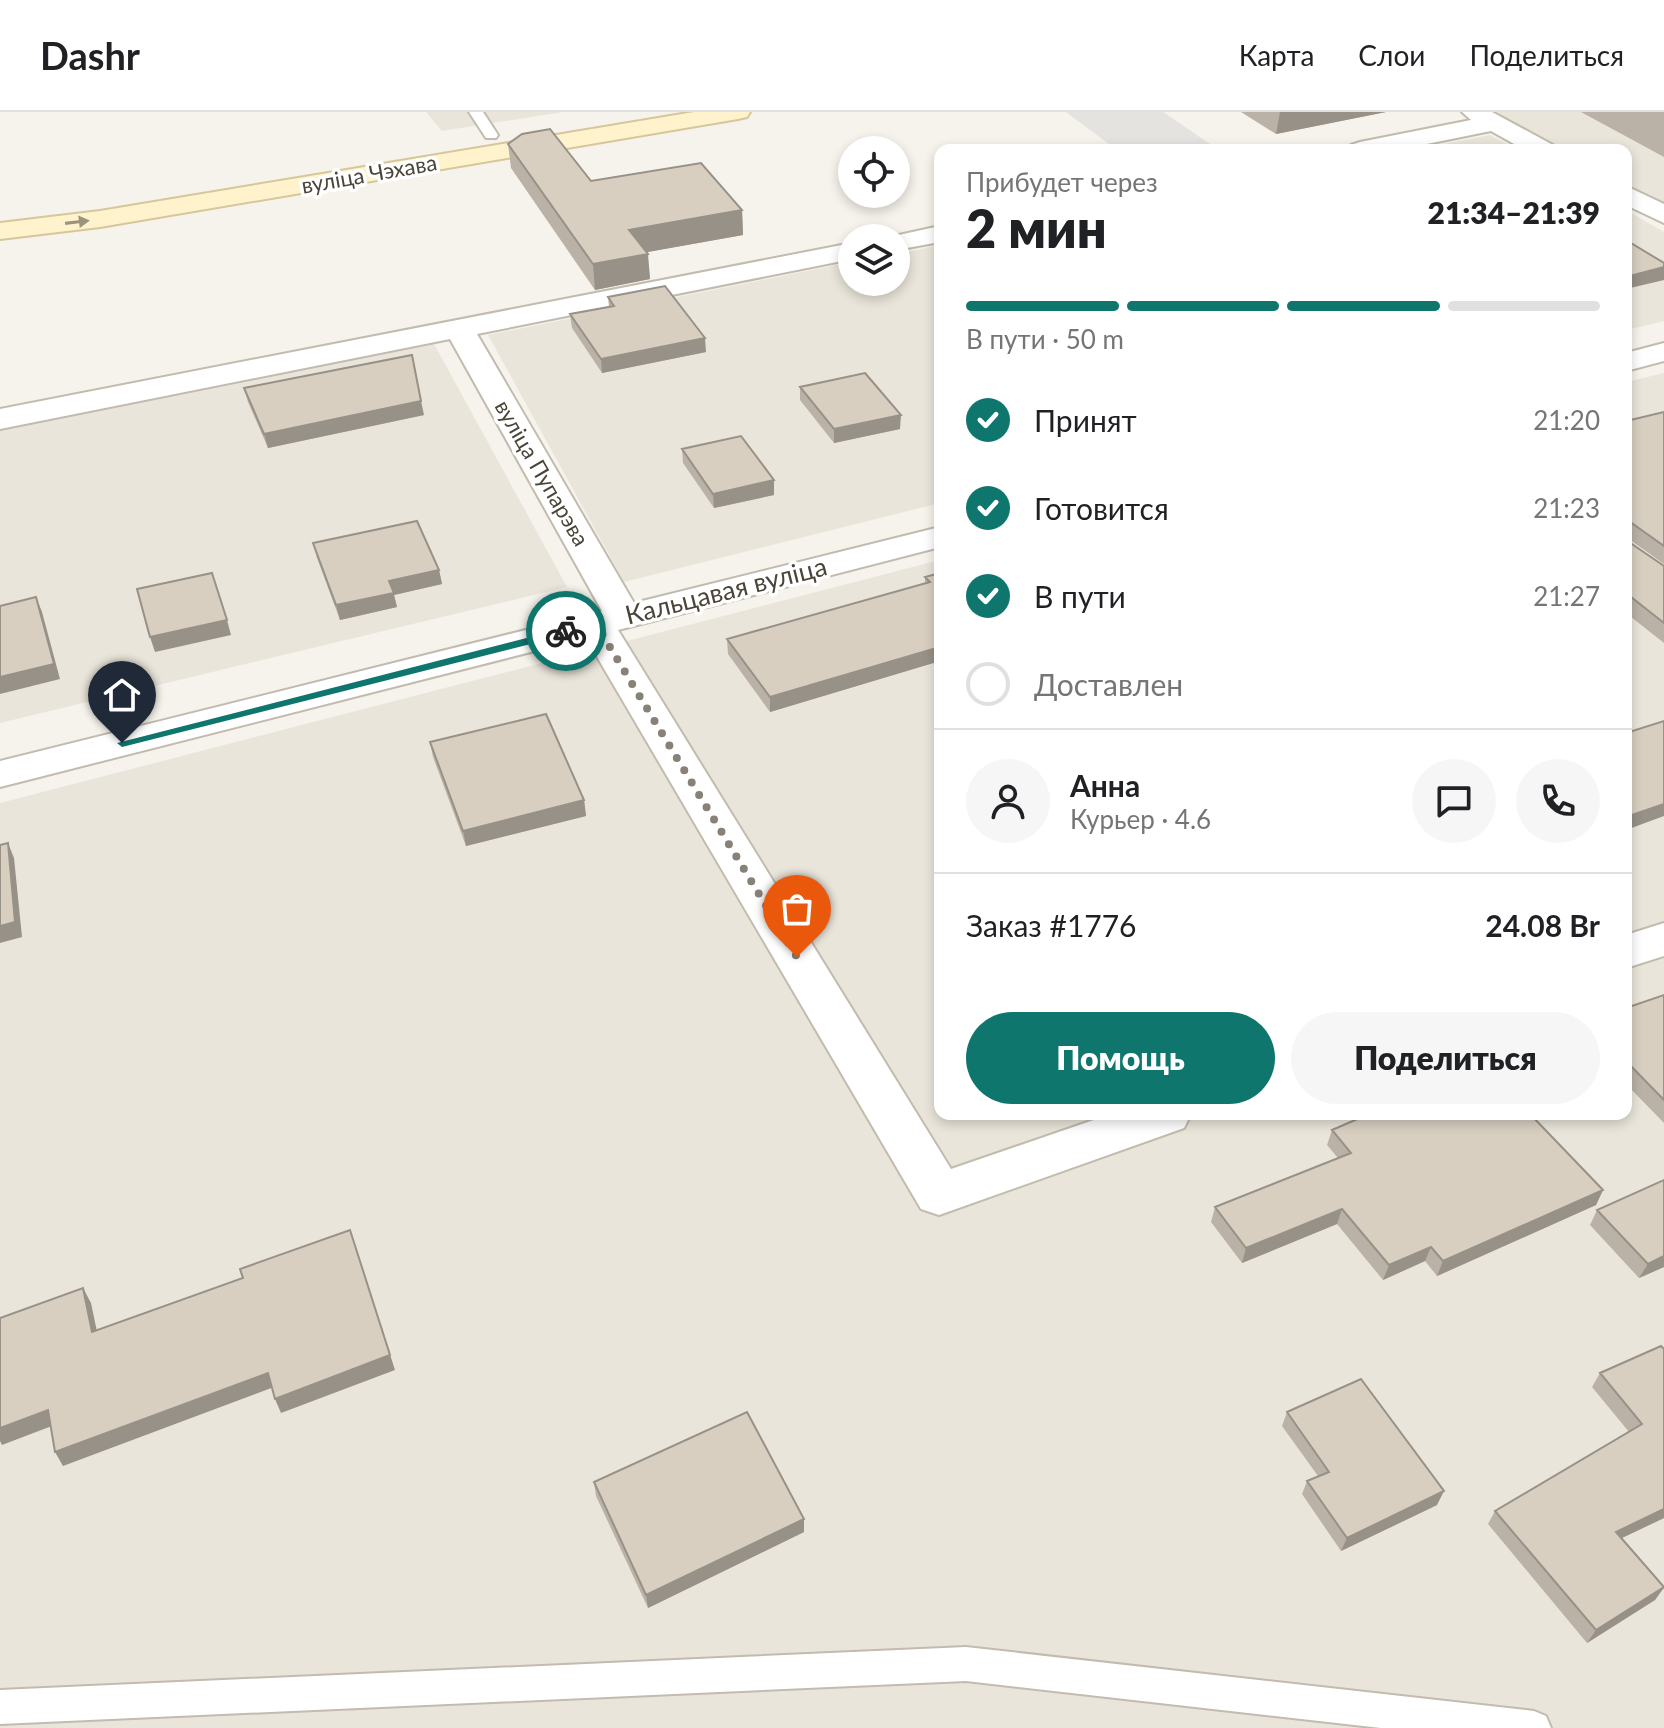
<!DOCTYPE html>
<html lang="ru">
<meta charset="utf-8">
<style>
body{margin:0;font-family:Lato,sans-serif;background:#f6f6f6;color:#202124;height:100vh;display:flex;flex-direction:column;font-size:30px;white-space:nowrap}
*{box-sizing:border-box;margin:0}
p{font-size:26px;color:#757577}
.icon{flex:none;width:44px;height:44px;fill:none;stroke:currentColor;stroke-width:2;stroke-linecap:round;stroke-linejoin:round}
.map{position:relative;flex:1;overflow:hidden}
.panel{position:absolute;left:934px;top:32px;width:698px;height:976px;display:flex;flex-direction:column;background:#fff;border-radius:16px;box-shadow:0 4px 12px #0003}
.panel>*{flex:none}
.controls{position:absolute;left:838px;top:24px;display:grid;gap:16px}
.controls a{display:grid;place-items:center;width:72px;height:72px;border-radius:50%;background:#fff;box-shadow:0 4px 12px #0003;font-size:40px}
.pin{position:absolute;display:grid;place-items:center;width:68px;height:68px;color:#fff;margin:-82px -34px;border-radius:50% 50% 50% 0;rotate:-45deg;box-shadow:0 0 8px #0007}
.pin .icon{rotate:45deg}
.courier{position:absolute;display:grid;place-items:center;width:80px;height:80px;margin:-40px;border:6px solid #0f766e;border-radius:50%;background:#fff;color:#222;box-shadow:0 2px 10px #0007}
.summary em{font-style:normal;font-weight:800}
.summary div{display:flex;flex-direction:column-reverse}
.summary{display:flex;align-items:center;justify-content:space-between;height:136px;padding:0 32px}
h1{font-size:52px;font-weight:800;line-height:60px}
.bar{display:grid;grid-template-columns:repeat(4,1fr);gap:12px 8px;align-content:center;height:96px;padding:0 32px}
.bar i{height:10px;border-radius:6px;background:#e0e0e0}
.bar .selected{background:#0f766e}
.bar p{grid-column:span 4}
.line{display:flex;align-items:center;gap:20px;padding:0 32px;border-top:2px solid #e0e0e0}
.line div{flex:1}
.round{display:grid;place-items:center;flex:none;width:84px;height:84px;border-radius:42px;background:#f6f6f6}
ol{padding:0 32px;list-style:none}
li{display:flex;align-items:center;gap:24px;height:88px}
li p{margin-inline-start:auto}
li .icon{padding:8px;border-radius:50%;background:#0f766e;color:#fff;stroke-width:4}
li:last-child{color:#757577}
li i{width:44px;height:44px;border:4px solid #e0e0e0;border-radius:50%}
.button{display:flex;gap:16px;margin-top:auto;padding:16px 32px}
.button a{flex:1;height:92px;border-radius:48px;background:#0f766e;color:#fff;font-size:32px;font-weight:800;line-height:92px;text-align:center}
.button a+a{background:#f6f6f6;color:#202124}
header{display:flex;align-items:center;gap:48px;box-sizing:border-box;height:112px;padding:0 40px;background:#fff;border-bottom:2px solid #e0e0e0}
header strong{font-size:38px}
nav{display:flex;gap:44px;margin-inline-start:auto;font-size:28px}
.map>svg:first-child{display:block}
.residential{fill:#eae5da}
.parking{fill:#e5e3e0}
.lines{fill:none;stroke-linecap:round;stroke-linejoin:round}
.service-casing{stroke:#c2bbae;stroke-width:4}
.minor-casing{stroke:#c2bbae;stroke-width:4}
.secondary-casing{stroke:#d6c79b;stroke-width:4}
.service{fill:#fff;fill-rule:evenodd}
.minor{fill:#fff;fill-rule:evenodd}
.secondary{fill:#fff3cd;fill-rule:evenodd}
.wall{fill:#bab2a6}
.shaded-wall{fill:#979187}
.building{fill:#d8cfc1;stroke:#979187;stroke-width:2}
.oneway{fill:#9c937c}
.route{fill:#0f766e}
.done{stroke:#878178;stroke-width:8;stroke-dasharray:0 14.4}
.labels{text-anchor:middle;stroke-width:7;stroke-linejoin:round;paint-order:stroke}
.far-street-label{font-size:22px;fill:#4b4439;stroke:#fff}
.street-label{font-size:26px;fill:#4b4439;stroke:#fff}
</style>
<header>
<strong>Dashr</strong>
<nav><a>Карта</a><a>Слои</a><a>Поделиться</a></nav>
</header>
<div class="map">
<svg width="1664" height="1616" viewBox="0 0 1664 1616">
<rect width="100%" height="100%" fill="#f6f3ec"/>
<!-- residential -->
<path class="residential" d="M426 0H563L442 19Z
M1493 0H1664V94L1626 73V38H1562Z
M1490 23 1518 38H1413Z
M1626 98 1664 120V209L1626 218Z
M940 133V391L624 470 488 223 852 150V170H896V142Z
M433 230 567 475 0 611V316Z
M1664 261V1616H0V691L940 448V1002H1626V270Z"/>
<!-- parking -->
<path class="parking" d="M1066 0H1163L1219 38H1117Z"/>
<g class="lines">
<defs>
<path id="service" d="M469 0H483L498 23 496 26H486Z
M966 1535 1534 1599 1546 1604 1551 1616H1381L966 1569 0 1612V1578Z"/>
<path id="minor" d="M1462 0H1492L1553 33 1557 38H1525L1491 19 1397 38H1347L1351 33 1360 30 1471 8Z
M1626 74 1664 92V111L1626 93Z
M940 114V130L896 138V126H885Z
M852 131V147L477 222 634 491 940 415V435L618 518 951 1057 1111 1002H1191L1184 1016 939 1103 921 1097 586 526 0 675V649L602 499 450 227 0 317V297Z
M1664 231V249L1626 259V241Z
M1664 811V844L1626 856V823Z"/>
<path id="secondary" d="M694 0H750L747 5 738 7 100 115 0 127V111L100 99Z"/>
</defs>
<!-- service casing -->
<use href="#service" class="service-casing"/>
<!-- minor casing -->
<use href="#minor" class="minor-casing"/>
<!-- secondary casing -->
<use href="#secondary" class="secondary-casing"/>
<!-- service -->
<use href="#service" class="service"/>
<!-- minor -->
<use href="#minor" class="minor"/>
<!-- secondary -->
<use href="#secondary" class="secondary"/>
</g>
<!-- wall -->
<path class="wall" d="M1241 0H1386L1276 22Z
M1581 0H1664V45Z
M508 32 591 69 742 98 743 123 647 140 650 167 595 178 511 56Z
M608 185 706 240 602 261 572 216 570 202 609 195Z
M800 275 900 317 834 331 800 288Z
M244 276 424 303 268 336 248 290Z
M1664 300V452L1626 425V309Z
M682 337 774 368V383L714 396 683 351Z
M1626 428 1664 454V531L1626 501Z
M313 431 439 458 442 472 394 483 397 495 340 508 317 446Z
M940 461V549L770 600 728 542 727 527 925 472V465Z
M430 630 584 688 586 704 466 734 433 645Z
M1664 883V1011L1626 972V896Z
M1332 1018 1603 1078 1596 1093 1437 1164 1425 1149 1383 1168 1337 1112 1242 1151 1211 1110 1215 1095 1338 1046 1327 1033Z
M1597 1098 1664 1155 1639 1166 1590 1113Z
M1664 1237V1406L1622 1426 1664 1476 1655 1488 1587 1531 1488 1412 1495 1399 1629 1320 1592 1275 1600 1261Z
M1287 1300 1437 1393 1341 1439 1302 1382 1307 1369 1318 1364 1282 1314Z
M594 1370 804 1420 648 1496 596 1384Z"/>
<!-- shaded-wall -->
<path class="shaded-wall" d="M1280 0H1386L1276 22Z
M742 98 743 123 631 143 629 118Z
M648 142 650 167 595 178 593 152Z
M1664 155V168L1626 177V165Z
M705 226 706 240 602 261 601 247Z
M421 289 424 303 268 336 264 322Z
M901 303 900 317 834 331V317Z
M774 368V383L714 396 713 382Z
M439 458 442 472 394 483 397 495 340 508 336 493 389 469Z
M36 485 42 500 60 567 0 582V565Z
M227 508 231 523 155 540 150 525Z
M940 535V549L770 600V585Z
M584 688 586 704 466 734 463 719Z
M1664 692V704L1626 718V705Z
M8 731 14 746 22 825 0 831V814Z
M1603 1078 1596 1093 1437 1164 1443 1149Z
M1342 1097 1337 1112 1242 1151 1246 1136Z
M350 1118 395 1258 281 1301 275 1287Z
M1431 1135 1425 1149 1383 1168 1389 1153Z
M1664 1144V1155L1639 1166 1648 1152Z
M83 1176 91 1191 100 1234 92 1220Z
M268 1261 274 1275 63 1354 55 1340Z
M48 1298 57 1312 2 1333 0 1329V1316Z
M1444 1379 1437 1393 1341 1439 1347 1426Z
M1664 1397V1406L1607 1433 1616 1420Z
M804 1407V1420L648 1496 646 1483Z
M1664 1475 1655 1488 1587 1531 1596 1518Z"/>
<!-- building -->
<path class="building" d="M550 17 591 69 701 51 742 98 629 118 648 142 593 152 508 32 522 22Z
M1626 128 1664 151V155L1626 165Z
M665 174 705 226 601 247 570 202 614 194 608 185Z
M412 243 421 289 264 322 244 276Z
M865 261 901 303 834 317 800 275Z
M1664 300V434L1626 407V309Z
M741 324 774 368 713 382 682 337Z
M417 409 439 458 389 469 394 481 336 493 313 431Z
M1626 428 1664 454V511L1626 481Z
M212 461 227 508 150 525 137 477Z
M940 461V535L770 585 727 527 930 470 925 465Z
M36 485 54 552 0 565V494Z
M546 602 584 688 463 719 430 630Z
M1664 609V692L1626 705V621Z
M8 731 15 810 0 814V733Z
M1664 883V988L1626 949V896Z
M1369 1002H1530L1603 1078 1443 1149 1431 1135 1389 1153 1342 1097 1246 1136 1215 1095 1351 1041 1332 1018Z
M1664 1068V1144L1648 1152 1597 1098Z
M350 1118 390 1243 275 1287 268 1261 55 1340 48 1298 0 1316V1206L83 1176 92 1220 243 1166 240 1157Z
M1661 1234 1664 1237V1397L1616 1420 1664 1475 1596 1518 1495 1399 1642 1312 1600 1261Z
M1361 1267 1444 1379 1347 1426 1307 1369 1329 1360 1287 1300Z
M747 1300 804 1407 646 1483 594 1370Z"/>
<!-- one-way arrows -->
<defs><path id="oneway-solid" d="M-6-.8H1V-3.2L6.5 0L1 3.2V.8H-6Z" transform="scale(2)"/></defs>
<use class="oneway" href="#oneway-solid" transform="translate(77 110) rotate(-7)"/>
<!-- route -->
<path class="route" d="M566 516 570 517V522L122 635 117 631Z"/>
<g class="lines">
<!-- done -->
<path class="done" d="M566 519 596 512 797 845"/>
</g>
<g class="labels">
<!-- far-street labels -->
<g class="far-street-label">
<text transform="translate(369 62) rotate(-10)" y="8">вуліца Чэхава</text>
<text transform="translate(542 361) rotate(60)" y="8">вуліца Пупарэва</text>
</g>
<!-- street labels -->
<g class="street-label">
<text transform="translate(726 479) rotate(-14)" y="9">Кальцавая вуліца</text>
</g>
</g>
</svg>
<div class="controls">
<a><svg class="icon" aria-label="locate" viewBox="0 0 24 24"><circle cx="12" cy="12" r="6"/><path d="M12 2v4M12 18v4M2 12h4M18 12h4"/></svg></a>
<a><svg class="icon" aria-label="layers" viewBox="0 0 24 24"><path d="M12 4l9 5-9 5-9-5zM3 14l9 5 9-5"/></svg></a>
</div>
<div class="pin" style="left:797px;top:845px;background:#ea580c"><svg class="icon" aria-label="bag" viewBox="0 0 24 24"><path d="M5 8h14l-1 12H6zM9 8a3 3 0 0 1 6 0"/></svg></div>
<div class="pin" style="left:122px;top:631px;background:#1f2937"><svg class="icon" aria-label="home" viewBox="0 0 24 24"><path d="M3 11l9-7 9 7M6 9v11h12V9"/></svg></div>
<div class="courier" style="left:566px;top:519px"><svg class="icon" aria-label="bike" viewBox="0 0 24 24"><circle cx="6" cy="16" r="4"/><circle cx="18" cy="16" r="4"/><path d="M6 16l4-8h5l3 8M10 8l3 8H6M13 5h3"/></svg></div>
<section class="panel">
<div class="summary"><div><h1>2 мин</h1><p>Прибудет через</p></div><em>21:34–21:39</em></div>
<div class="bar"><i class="selected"></i><i class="selected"></i><i class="selected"></i><i></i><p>В пути · 50 m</p></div>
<ol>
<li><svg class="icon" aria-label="check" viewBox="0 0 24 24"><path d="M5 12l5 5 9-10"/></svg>Принят<p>21:20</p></li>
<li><svg class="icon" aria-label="check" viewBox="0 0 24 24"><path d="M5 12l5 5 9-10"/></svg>Готовится<p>21:23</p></li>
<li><svg class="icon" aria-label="check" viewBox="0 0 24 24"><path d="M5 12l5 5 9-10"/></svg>В пути<p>21:27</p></li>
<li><i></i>Доставлен</li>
</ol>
<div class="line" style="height:144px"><a class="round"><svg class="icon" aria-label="person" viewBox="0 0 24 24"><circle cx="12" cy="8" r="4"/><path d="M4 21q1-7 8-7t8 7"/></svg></a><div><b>Анна</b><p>Курьер · 4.6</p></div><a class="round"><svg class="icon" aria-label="chat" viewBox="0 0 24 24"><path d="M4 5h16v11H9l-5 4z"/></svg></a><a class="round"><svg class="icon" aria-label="phone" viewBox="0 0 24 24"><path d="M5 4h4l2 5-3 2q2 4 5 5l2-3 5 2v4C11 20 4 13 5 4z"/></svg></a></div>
<div class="line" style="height:104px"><div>Заказ #1776</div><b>24.08 Br</b></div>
<div class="button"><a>Помощь</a><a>Поделиться</a></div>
</section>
</div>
